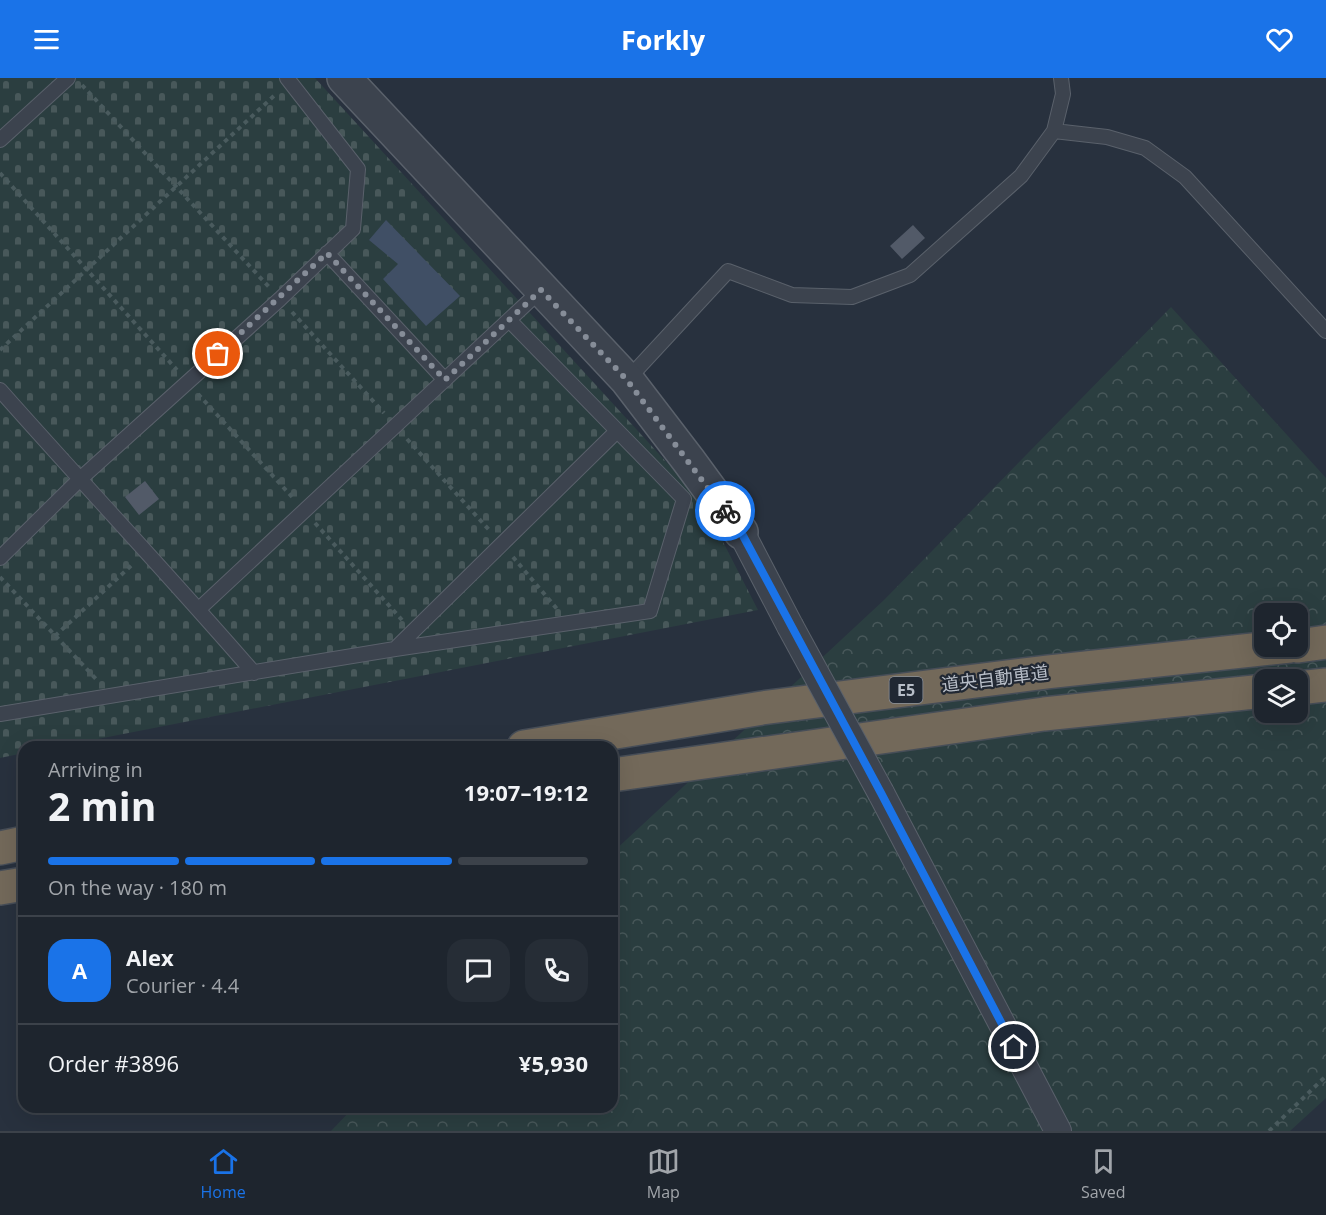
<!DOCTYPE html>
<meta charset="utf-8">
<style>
body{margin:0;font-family:"Open Sans","Noto Sans JP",sans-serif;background:#262d36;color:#f1f3f6;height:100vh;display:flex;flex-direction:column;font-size:22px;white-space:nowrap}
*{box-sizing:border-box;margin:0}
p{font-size:20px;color:#a1a5aa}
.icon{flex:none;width:33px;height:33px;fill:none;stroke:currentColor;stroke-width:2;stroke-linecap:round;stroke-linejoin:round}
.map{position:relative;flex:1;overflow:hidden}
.sheet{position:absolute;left:18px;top:663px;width:600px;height:372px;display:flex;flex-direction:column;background:#1e252e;border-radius:18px;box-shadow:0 6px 24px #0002,0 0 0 2px #3c424a}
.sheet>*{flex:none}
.tools{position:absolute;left:1254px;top:525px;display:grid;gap:12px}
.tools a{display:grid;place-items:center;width:54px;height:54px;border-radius:12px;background:#1e252e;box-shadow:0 6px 24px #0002,0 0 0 2px #3c424a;font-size:30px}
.pin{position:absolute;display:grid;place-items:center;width:51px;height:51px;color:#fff;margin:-26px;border:3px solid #fff;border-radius:50%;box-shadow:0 2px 6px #0007}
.courier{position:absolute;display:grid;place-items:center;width:60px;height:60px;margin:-30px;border:4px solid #1a73e8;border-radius:50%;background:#fff;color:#222;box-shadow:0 2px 8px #0007}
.headline em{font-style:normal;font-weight:700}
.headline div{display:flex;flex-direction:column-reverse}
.headline{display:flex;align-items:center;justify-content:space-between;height:102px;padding:0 30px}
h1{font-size:39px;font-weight:700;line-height:45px}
.bar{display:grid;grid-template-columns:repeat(4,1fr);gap:9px 6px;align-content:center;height:72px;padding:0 30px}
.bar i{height:8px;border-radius:4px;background:#3c424a}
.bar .active{background:#1a73e8}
.bar p{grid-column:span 4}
.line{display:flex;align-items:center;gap:15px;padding:0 30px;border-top:2px solid #3c424a}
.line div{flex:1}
.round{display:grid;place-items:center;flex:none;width:63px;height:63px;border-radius:18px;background:#262d36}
header{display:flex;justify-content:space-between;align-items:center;height:78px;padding:0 30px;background:#1a73e8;color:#fff;font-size:27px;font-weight:700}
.tab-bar{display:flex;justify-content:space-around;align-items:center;height:84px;border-top:2px solid #3c424a;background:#1e252e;font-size:16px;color:#a1a5aa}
.tab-bar a{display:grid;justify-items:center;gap:3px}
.tab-bar .active{color:#1a73e8}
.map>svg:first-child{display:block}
.forest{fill:url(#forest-crowns);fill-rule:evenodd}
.cemetery{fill:url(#cemetery-stones)}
.water{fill:#404f65}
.building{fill:#525a68}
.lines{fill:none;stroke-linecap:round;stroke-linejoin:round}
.service-casing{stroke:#5a616b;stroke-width:16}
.minor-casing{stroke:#5a616b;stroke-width:28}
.tertiary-casing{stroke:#5a616b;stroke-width:36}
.motorway-casing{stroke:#474e58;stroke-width:36}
.path{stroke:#4a5b5e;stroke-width:4;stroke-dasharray:4.5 4.5;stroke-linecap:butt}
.service{stroke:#3c434e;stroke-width:14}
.minor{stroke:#3c434e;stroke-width:26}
.tertiary{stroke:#3c434e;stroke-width:33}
.motorway{stroke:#73695a;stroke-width:33}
.minor-bridge-casing{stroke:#5a616b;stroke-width:28;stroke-linecap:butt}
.minor-bridge{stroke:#3c434e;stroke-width:26}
.done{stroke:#868d98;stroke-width:6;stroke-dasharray:0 10.8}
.route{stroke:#1a73e8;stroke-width:8}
.labels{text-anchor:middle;stroke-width:4.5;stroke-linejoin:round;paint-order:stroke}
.shield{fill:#212833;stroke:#8b919b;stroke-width:1.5}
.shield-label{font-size:16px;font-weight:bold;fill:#b8bec8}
.street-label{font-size:18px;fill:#b8bec8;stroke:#212833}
</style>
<header><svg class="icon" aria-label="menu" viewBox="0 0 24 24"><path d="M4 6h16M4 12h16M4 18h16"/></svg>Forkly<svg class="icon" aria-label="heart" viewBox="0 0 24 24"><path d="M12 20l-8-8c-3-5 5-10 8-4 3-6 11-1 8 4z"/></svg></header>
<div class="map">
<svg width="1326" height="1053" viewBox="0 0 1326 1053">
<defs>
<pattern id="forest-crowns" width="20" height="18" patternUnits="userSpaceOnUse" patternTransform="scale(1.5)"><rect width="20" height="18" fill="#2b3e40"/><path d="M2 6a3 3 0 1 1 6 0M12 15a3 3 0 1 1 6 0" fill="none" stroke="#48585a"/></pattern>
<pattern id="cemetery-stones" width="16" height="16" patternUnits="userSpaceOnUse" patternTransform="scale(1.5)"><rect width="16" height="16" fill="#2b3e40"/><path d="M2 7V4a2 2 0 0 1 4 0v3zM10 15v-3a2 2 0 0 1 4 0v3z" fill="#48585a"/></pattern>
</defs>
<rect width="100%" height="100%" fill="#28313e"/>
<!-- forest -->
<path class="forest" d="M1171 229 1326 400V1020L1290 1053H331L354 1029H612V775L884 522ZM1264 536H1298V568H1264ZM1264 602H1298V634H1264Z"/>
<!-- cemetery -->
<path class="cemetery" d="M0 0H315L702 423 758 532 57 669H24V675L0 680Z"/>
<!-- water -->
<path class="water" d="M386 142 460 218 426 248 383 201 398 186 369 162Z"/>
<!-- building -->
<path class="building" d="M913 147 925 160 902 181 890 168Z
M145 403 159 421 139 437 125 419Z"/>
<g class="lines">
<defs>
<path id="service" d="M1054 53 1107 59 1145 70 1185 99 1326 253
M0 62 68 0
M327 175 445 302
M627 302 728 193 792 217 852 219 910 197 1021 98 1054 53 1063 16 1061 0
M0 312C84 407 171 499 254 595
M0 480 79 402 280 221 353 151 358 91 287 0
M199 531 541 212
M395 571 617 353
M0 636 395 571 650 533 684 421 509 242"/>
<path id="minor" d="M741 454 790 548
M881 715 1058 1053"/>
<path id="tertiary" d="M344 0 627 302 689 383 741 454"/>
<path id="motorway" d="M1298 568 1326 564
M1298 610 1326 607
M524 669 762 630 1047 594 1290 568
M612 697 1044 636 1264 613
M0 770 24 765
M0 810 24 806"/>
</defs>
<!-- service casing -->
<use href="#service" class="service-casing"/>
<!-- minor casing -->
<use href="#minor" class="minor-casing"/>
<!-- tertiary casing -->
<use href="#tertiary" class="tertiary-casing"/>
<!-- motorway casing -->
<use href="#motorway" class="motorway-casing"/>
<!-- path -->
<path class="path" d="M82 7 269 209
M0 95 177 292
M292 234 384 335
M0 272 276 16
M198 316 294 421
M407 361 490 453
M315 445 402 542
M513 479 557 531
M0 499 97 602
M55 558 134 485
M1269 1053 1326 998"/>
<!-- service -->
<use href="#service" class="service"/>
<!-- minor -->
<use href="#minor" class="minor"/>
<!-- tertiary -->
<use href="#tertiary" class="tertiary"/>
<!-- motorway -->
<use href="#motorway" class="motorway"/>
<defs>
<path id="minor-bridge" d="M790 548 881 715"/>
</defs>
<!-- minor-bridge casing -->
<use href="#minor-bridge" class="minor-bridge-casing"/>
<!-- minor-bridge -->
<use href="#minor-bridge" class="minor-bridge"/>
</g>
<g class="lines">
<!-- done -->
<path class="done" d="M218 276 327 175 445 302 541 212 627 302 725 433"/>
<!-- route -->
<path class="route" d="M725 433 741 454 881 715 1014 969"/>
</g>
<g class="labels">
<!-- shield labels -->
<rect class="shield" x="889.5" y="599" width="33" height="26" rx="4.5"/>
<g class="shield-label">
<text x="906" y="618">E5</text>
</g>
<!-- street labels -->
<g class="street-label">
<text transform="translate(995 601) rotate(-7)" y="6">道央自動車道</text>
</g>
</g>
</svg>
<div class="tools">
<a><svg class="icon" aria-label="locate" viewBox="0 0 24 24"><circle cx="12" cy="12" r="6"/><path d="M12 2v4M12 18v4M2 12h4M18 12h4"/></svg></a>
<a><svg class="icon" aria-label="layers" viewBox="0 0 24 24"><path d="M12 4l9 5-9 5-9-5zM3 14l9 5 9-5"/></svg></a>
</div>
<div class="pin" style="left:218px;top:276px;background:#ea580c"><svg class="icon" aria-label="bag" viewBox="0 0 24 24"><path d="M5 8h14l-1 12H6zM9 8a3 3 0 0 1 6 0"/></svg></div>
<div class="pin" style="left:1014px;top:969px;background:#1f2937"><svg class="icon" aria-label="home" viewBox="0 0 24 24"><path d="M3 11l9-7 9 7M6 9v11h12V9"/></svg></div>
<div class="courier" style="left:725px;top:433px"><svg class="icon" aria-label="bike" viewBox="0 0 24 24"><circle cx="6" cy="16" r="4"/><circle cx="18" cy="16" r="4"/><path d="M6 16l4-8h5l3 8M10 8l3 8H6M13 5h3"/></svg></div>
<section class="sheet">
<div class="headline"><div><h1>2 min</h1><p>Arriving in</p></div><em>19:07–19:12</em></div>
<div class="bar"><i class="active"></i><i class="active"></i><i class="active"></i><i></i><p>On the way · 180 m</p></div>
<div class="line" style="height:108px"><b class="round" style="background:#1a73e8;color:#fff">A</b><div><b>Alex</b><p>Courier · 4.4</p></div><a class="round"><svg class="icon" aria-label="chat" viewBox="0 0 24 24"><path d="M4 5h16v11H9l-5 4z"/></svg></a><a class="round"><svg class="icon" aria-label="phone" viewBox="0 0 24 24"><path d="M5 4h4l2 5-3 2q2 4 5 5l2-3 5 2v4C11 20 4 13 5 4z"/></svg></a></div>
<div class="line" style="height:78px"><div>Order #3896</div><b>¥5,930</b></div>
</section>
</div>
<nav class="tab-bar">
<a class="active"><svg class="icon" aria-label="home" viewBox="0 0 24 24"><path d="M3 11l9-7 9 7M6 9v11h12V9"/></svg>Home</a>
<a><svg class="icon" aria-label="map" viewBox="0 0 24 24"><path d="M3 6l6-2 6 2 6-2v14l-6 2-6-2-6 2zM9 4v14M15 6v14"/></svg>Map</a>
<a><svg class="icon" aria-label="saved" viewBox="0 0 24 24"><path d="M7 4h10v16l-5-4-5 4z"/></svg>Saved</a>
</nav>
